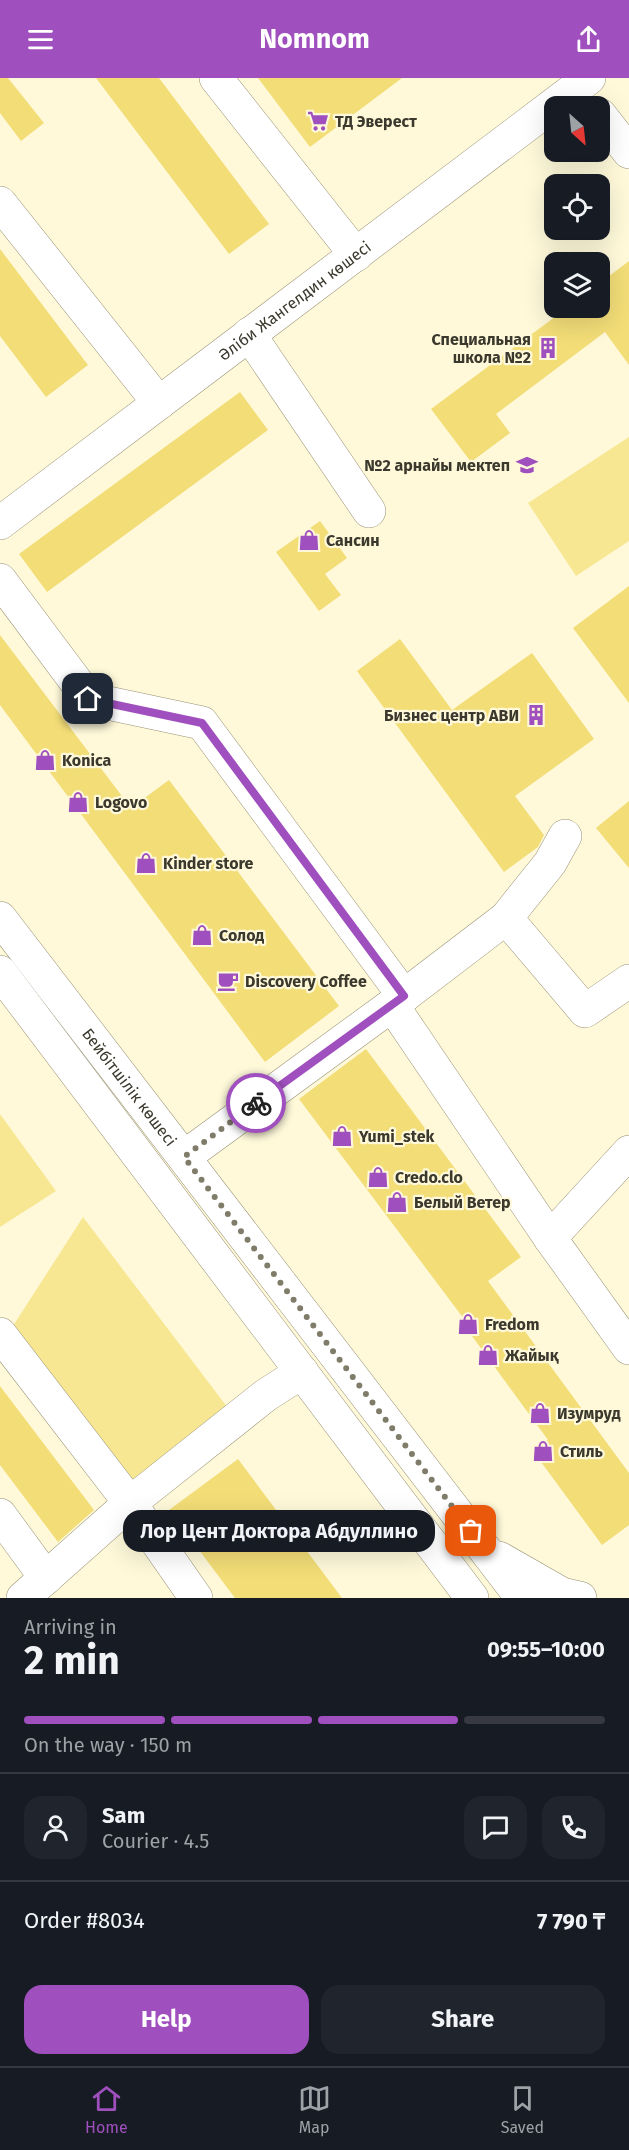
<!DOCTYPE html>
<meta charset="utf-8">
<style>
body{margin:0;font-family:"Fira Sans",sans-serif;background:#20242c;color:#f1f3f6;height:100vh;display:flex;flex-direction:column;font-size:22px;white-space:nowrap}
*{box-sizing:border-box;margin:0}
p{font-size:20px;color:#9ea1a6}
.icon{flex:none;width:33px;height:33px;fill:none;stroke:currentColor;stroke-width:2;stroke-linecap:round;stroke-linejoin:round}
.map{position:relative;height:1520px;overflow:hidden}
.side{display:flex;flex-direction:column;background:#171b24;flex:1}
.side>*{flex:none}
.needle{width:39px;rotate:153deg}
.fabs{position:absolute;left:544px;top:18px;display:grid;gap:12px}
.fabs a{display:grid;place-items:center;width:66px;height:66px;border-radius:12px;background:#171b24;box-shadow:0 6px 24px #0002;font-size:30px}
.pin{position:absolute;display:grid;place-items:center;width:51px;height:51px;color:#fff;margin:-26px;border-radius:12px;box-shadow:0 3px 9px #0006}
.courier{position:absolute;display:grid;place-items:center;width:60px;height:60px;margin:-30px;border:4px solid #a04fbe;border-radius:50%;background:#fff;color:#222;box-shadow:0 2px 8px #0007}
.bubble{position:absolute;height:42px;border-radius:18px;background:#171b24;box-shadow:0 6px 24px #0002;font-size:20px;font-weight:700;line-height:42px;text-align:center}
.overview em{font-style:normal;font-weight:700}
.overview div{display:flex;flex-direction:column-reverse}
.overview{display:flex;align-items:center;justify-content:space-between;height:102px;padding:0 24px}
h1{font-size:39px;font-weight:700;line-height:45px}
.bar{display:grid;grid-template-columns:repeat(4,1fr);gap:9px 6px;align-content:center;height:72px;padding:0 24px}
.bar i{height:8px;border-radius:4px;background:#363941}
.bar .selected{background:#a04fbe}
.bar p{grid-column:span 4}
.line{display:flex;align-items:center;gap:15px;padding:0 24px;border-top:2px solid #363941}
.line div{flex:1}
.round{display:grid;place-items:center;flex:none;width:63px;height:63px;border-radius:18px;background:#20242c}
.button{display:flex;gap:12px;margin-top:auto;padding:12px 24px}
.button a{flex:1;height:69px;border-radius:18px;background:#a04fbe;color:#fff;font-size:24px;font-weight:700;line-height:69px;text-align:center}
.button a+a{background:#20242c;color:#f1f3f6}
header{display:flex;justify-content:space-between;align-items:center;height:78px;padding:0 24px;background:#a04fbe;color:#fff;font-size:27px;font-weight:700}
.tabs{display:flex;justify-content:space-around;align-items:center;height:84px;border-top:2px solid #363941;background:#171b24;font-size:16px;color:#9ea1a6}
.tabs a{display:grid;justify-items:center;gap:3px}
.tabs .selected{color:#a04fbe}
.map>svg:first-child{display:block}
.green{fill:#f7e793}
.building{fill:#f2dd77}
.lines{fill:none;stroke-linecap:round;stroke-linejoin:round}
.minor-casing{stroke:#989276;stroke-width:34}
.major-casing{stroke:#989276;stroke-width:34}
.minor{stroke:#fff;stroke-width:33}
.major{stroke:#fff;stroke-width:33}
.done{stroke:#807c6a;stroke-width:6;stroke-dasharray:0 10.8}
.route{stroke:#a04fbe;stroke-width:8}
.labels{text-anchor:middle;stroke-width:4.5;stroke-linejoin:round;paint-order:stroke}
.poi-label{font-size:16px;font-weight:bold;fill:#3b392d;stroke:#fff9da;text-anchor:start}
.street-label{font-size:16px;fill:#3b392d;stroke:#fff9da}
</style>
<header><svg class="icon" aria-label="menu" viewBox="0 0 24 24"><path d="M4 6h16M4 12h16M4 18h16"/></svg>Nomnom<svg class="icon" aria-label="share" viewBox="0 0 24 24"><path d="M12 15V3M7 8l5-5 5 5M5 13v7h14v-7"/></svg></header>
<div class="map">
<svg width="629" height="1520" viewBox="0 0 629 1520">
<rect width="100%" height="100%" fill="#fff9da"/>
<!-- green -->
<path class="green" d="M629 359V463L576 498 528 425Z
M0 1036 56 1113 0 1149Z
M83 1139 228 1330 133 1407 11 1251Z"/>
<!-- building -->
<path class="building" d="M0 0H8L44 45 21 63 0 35Z
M96 0H159L269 146 229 176Z
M258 0H402L310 69Z
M0 171 88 287 46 319 0 258Z
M629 183V287L605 254 496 336 510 355 471 384 431 331 567 230H600V205Z
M240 314 268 352 47 514 19 476Z
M320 443 347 480 325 496 341 517 319 533 276 474Z
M629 508V625L573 550Z
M0 557 131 730 169 702 339 928 265 984 0 627Z
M400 561 452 632 532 575 594 661 515 718 544 757 538 769 504 794 357 593Z
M629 723V790L596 750Z
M366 971 521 1179 488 1203 629 1395V1447L602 1467 533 1373 548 1362 461 1243 464 1241 299 1021Z
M0 1308 94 1432 58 1464 0 1387Z
M238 1381 342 1520H235L169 1432Z"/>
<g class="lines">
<defs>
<g id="minor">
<path d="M216 0 356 177"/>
<path d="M600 37 629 74"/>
<path d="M0 125 159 325"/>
<path d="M249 256 369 433"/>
<path id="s1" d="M0 445 589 0"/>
<path d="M0 502 89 621 202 645 404 918"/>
<path d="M506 840 585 933 629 903"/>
<path d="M392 927 550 1160 629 1270"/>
<path d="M184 1079 392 927 506 840 550 785 565 758"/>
<path d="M550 1160 629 1074"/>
<path d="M0 1256 130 1425 196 1520"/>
<path d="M0 1437 46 1500"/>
<path d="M23 1520 130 1425 266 1317 302 1294"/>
</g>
<g id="major">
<path id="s2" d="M0 840 522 1520"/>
<path d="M0 894 472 1520"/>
<path d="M499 1480 562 1516 580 1520"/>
</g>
</defs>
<!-- minor casing -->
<use href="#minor" class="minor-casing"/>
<!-- major casing -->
<use href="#major" class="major-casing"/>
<!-- minor -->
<use href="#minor" class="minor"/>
<!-- major -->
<use href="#major" class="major"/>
</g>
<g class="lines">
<!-- done -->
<path class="done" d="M256 1025 184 1079 471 1453"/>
<!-- route -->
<path class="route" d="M88 621 202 645 404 918 256 1025"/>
</g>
<!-- icons -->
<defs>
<symbol id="supermarket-bare" viewBox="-9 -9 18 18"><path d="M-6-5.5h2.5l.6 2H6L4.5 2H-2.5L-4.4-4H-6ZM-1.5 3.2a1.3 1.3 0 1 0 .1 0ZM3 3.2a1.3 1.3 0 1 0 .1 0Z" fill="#a04fbe" stroke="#fff9da" stroke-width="2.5" paint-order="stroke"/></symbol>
<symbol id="building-bare" viewBox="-9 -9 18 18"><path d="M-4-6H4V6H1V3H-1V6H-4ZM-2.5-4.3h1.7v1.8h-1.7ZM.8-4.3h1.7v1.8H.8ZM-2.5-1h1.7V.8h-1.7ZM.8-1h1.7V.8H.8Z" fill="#a04fbe" stroke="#fff9da" stroke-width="2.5" paint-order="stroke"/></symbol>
<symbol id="school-bare" viewBox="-9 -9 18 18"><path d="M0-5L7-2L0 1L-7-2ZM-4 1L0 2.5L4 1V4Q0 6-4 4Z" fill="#a04fbe" stroke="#fff9da" stroke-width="2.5" paint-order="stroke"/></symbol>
<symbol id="shop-bare" viewBox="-9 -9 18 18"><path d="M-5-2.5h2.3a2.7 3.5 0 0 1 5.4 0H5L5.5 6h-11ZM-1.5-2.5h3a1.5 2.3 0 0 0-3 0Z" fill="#a04fbe" stroke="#fff9da" stroke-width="2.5" paint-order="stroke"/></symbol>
<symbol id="cafe-bare" viewBox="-9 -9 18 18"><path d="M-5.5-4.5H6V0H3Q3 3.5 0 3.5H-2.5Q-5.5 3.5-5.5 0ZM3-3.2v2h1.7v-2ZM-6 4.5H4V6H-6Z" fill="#a04fbe" stroke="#fff9da" stroke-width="2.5" paint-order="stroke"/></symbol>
</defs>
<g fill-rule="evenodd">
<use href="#supermarket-bare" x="303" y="28" width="30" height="30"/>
<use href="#building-bare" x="533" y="255" width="30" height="30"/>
<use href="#school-bare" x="512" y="372" width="30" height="30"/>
<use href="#shop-bare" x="294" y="447" width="30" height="30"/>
<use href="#building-bare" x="521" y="622" width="30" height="30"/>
<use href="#shop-bare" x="30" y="667" width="30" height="30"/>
<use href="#shop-bare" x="63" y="709" width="30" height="30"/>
<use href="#shop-bare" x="131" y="770" width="30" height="30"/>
<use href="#shop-bare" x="187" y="842" width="30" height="30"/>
<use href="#cafe-bare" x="213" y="888" width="30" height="30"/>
<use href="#shop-bare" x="327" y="1043" width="30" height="30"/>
<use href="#shop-bare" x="363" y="1084" width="30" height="30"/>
<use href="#shop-bare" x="382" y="1109" width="30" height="30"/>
<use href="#shop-bare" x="453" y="1231" width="30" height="30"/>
<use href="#shop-bare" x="473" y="1262" width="30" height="30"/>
<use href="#shop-bare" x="525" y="1320" width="30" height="30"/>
<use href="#shop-bare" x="528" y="1358" width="30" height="30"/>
</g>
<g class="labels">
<!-- poi labels -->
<g class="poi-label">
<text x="335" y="49">ТД Эверест</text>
<text x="531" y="267" text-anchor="end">Специальная<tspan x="531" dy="18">школа №2</tspan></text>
<text x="510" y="393" text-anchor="end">№2 арнайы мектеп</text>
<text x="326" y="468">Сансин</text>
<text x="519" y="643" text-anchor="end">Бизнес центр АВИ</text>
<text x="62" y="688">Konica</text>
<text x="95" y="730">Logovo</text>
<text x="163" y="791">Kinder store</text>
<text x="219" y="863">Солод</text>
<text x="245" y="909">Discovery Coffee</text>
<text x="359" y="1064">Yumi_stek</text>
<text x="395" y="1105">Credo.clo</text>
<text x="414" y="1130">Белый Ветер</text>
<text x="485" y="1252">Fredom</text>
<text x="505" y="1283">Жайық</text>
<text x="557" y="1341">Изумруд</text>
<text x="560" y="1379">Стиль</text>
</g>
<!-- street labels -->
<g class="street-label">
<text dy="6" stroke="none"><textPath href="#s1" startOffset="369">Әліби Жангелдин көшесі</textPath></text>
<text dy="6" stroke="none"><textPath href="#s2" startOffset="213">Бейбітшілік көшесі</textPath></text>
</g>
</g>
</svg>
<div class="fabs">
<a><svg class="needle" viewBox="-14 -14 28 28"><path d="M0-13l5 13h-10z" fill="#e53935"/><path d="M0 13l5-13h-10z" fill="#9ea1a6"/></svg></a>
<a><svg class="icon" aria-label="locate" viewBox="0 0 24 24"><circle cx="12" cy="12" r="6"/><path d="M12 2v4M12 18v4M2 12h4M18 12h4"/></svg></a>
<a><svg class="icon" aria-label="layers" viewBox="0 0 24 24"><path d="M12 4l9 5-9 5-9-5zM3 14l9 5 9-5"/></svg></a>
</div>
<div class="pin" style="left:471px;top:1453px;background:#ea580c"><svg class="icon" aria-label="bag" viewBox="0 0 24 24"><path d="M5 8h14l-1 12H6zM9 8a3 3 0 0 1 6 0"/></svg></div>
<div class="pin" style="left:88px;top:621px;background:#1f2937"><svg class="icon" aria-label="home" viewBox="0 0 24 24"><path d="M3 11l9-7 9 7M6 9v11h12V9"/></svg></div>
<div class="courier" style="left:256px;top:1025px"><svg class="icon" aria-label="bike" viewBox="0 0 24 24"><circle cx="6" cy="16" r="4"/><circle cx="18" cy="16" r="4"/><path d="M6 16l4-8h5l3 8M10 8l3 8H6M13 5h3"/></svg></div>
<div class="bubble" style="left:123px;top:1432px;width:312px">Лор Цент Доктора Абдуллино</div>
</div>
<section class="side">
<div class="overview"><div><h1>2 min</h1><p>Arriving in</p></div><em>09:55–10:00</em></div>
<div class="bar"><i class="selected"></i><i class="selected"></i><i class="selected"></i><i></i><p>On the way · 150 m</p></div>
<div class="line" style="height:108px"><a class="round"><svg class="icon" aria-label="person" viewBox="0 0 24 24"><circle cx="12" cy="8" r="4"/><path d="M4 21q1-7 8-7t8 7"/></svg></a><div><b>Sam</b><p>Courier · 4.5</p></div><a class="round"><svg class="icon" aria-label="chat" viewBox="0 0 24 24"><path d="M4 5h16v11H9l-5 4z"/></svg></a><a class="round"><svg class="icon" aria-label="phone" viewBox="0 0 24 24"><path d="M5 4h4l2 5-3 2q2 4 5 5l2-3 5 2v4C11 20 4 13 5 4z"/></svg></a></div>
<div class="line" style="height:78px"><div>Order #8034</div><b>7 790 ₸</b></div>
<div class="button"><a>Help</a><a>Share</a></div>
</section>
<nav class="tabs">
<a class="selected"><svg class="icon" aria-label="home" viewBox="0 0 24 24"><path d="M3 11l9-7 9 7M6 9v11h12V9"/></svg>Home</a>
<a><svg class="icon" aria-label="map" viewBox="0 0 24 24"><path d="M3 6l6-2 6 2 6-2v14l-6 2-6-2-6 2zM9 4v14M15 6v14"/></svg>Map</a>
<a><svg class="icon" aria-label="saved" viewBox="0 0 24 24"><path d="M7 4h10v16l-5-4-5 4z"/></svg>Saved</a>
</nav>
